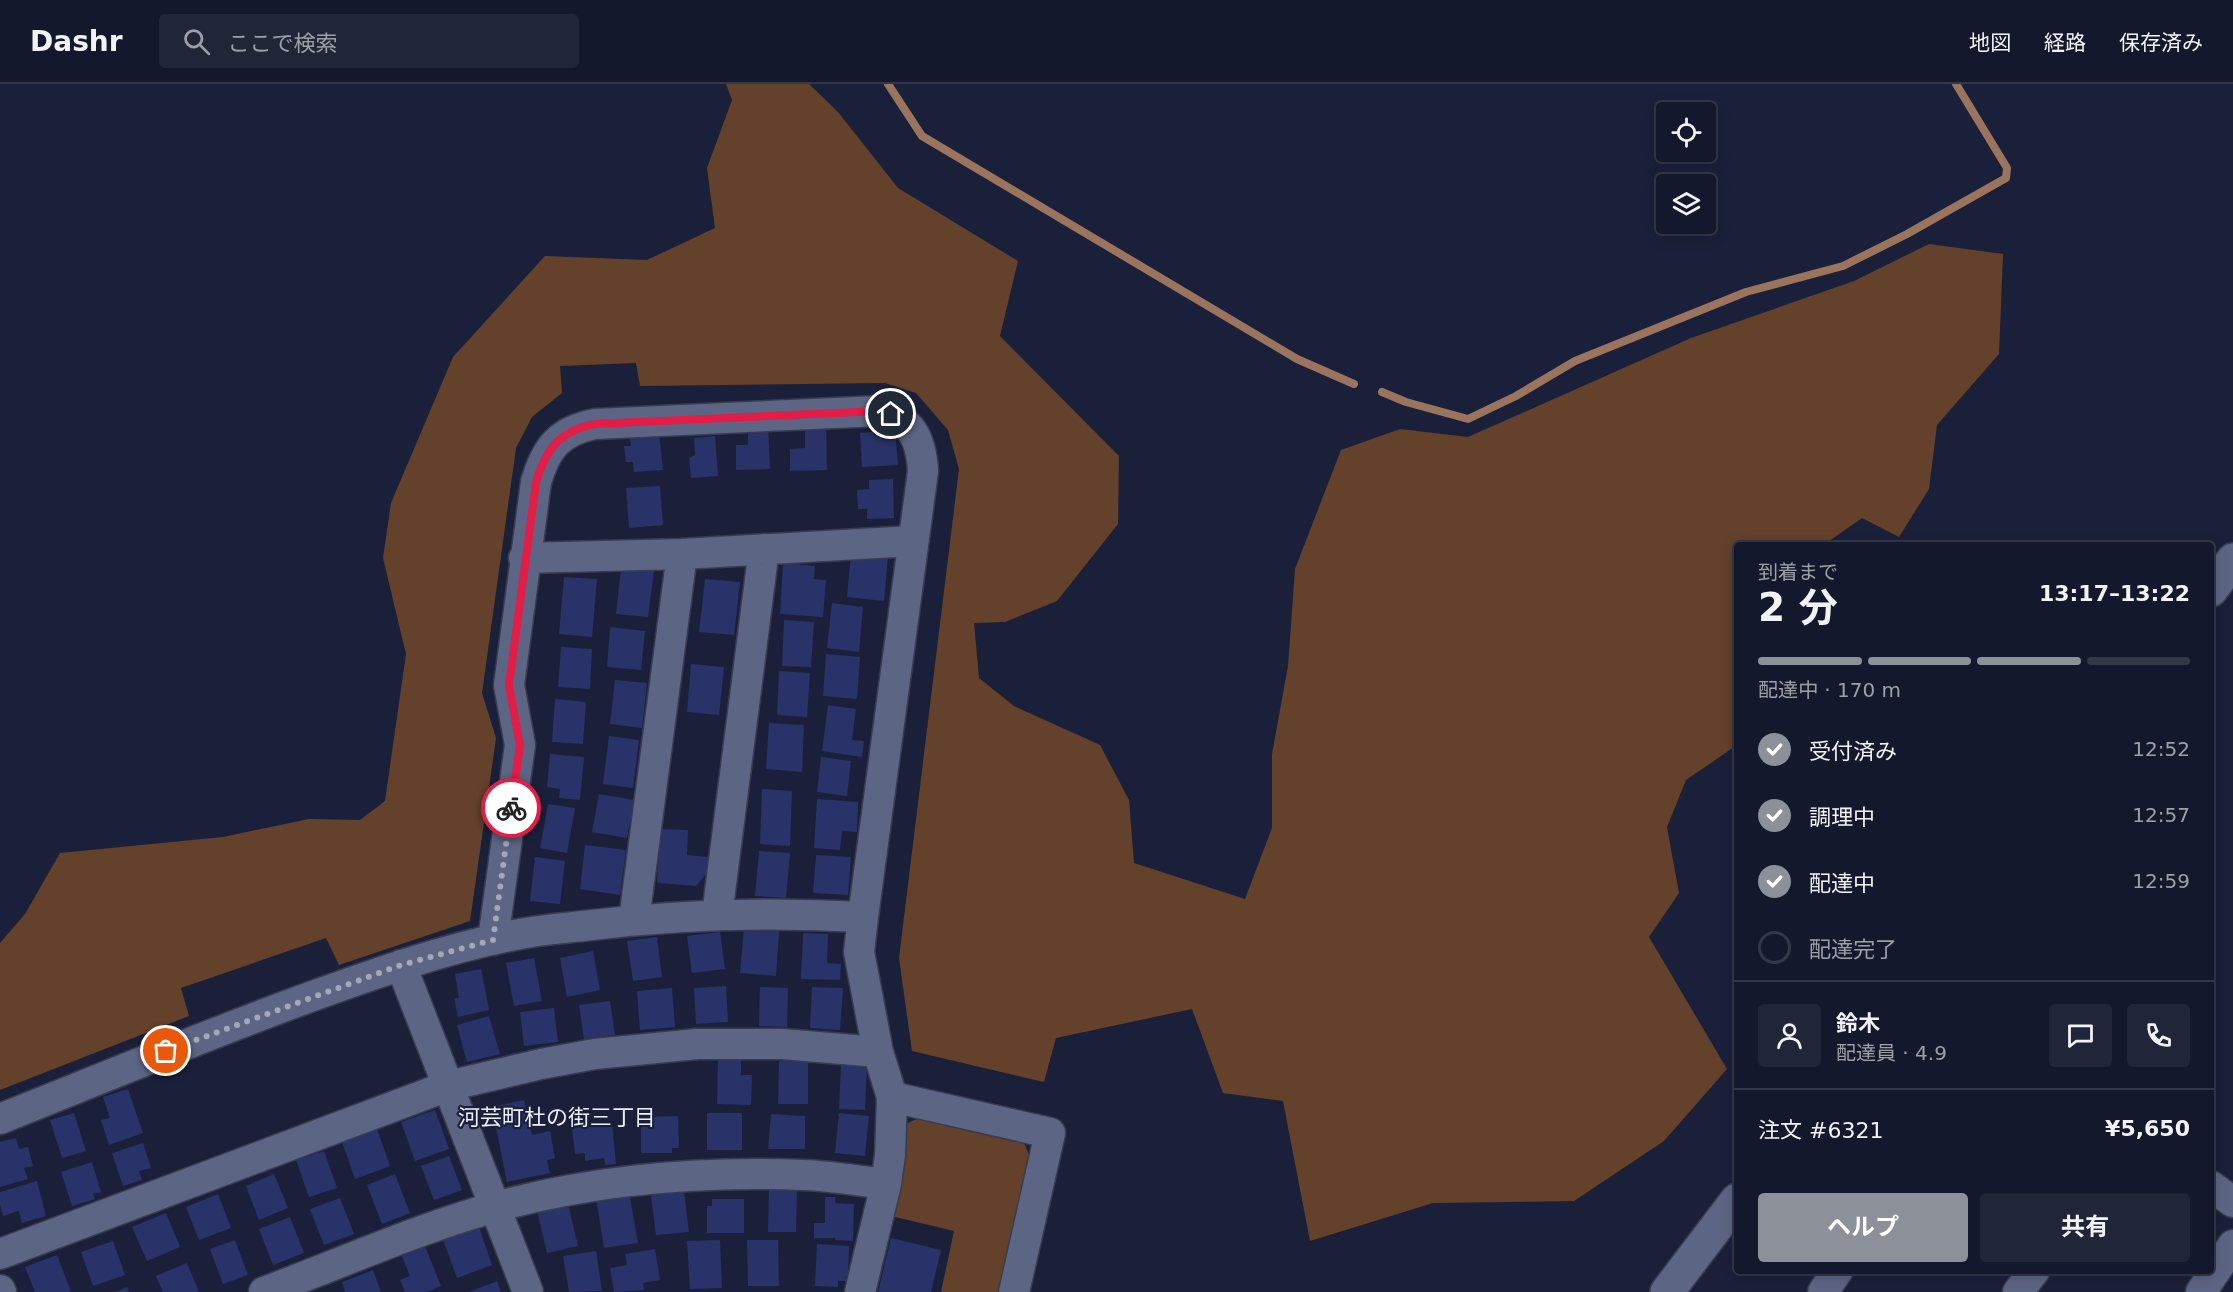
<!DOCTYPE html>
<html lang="ja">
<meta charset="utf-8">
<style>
body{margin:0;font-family:"DejaVu Sans","Noto Sans JP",sans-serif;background:#212538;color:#f1f3f6;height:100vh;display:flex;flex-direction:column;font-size:22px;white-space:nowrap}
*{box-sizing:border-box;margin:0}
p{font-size:20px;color:#9da0a9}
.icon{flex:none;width:33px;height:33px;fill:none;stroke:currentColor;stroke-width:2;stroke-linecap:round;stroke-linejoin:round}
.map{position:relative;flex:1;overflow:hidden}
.drawer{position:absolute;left:1734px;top:458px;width:480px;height:732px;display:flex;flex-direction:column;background:#14182c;border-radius:6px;box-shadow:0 3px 15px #0003,0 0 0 2px #333748}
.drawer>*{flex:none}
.controls{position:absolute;left:1656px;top:18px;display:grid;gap:12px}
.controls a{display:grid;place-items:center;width:60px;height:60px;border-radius:6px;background:#14182c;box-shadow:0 3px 15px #0003,0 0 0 2px #333748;font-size:30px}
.pin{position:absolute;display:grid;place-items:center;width:51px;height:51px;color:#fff;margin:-26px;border:3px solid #fff;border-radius:50%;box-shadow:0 2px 6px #0007}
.courier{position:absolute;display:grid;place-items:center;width:60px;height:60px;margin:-30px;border:4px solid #e11d48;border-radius:50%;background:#fff;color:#222;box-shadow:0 2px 8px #0007}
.head em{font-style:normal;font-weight:700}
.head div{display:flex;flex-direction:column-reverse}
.head{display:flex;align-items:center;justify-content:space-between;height:102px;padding:0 24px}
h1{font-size:39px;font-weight:700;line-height:45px}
.bar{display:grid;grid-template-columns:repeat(4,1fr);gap:9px 6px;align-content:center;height:72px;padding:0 24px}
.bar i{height:8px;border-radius:4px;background:#333748}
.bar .selected{background:#8c9099}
.bar p{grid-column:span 4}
.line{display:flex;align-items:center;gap:15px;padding:0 24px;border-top:2px solid #333748}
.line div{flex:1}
.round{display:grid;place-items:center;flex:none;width:63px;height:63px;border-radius:6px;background:#212538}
ol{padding:0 24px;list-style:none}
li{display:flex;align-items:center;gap:18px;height:66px}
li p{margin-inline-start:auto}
li .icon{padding:6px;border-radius:50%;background:#8c9099;color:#fff;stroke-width:4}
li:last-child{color:#9da0a9}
li i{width:33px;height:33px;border:3px solid #333748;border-radius:50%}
.primary-button{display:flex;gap:12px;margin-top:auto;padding:12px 24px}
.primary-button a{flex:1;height:69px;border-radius:6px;background:#8c9099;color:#fff;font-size:24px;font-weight:700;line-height:69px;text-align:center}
.primary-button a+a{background:#212538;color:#f1f3f6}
header{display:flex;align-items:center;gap:36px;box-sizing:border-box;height:84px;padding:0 30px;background:#14182c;border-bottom:2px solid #333748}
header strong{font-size:28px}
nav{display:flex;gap:33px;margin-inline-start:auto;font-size:21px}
.search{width:420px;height:54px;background:#212538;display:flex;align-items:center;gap:15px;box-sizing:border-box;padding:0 21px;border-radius:6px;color:#9da0a9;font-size:22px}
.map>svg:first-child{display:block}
.green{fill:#64412a}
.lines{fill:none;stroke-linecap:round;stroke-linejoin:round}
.stream{stroke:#9a745c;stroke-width:8}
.building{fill:#293269}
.minor-casing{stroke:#383c51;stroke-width:33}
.tertiary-casing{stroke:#383c51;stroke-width:36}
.minor{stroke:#5d6584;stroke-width:30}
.tertiary{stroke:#5d6584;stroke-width:33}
.done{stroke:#a2a7b9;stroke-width:6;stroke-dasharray:0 10.8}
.route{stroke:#e11d48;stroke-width:8}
.labels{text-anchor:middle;stroke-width:4.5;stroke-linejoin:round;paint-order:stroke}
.neighbourhood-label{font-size:22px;fill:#ebf0fe;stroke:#1b203a}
</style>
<header>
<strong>Dashr</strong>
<div class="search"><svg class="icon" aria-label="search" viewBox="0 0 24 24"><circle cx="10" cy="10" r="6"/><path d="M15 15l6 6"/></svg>ここで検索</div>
<nav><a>地図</a><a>経路</a><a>保存済み</a></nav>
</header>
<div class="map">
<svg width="2233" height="1208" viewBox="0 0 2233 1208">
<rect width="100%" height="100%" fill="#1b203a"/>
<!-- green -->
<path class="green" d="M726 0H809L838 28 898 104 1018 177 1000 252 1119 372 1118 440 1057 517 1005 538 974 539 979 594 1014 622 1100 661 1129 716 1134 779 1245 815 1272 744V670L1288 582 1295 485 1341 366 1400 345 1468 353 1691 254 1854 197 1929 160 2003 170 1999 270 1937 341 1929 405 1899 453 1862 434 1825 460H1737V661L1686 696 1667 743 1679 809 1649 853 1727 985 1664 1057 1574 1117 1433 1119 1310 1157 1283 1017 1223 1009 1192 925 1056 954 1044 998 912 967 899 874 959 385 948 346 916 309 885 299 640 302 636 279 560 282 562 309 532 333 516 364 482 609 496 654 470 837 339 881 326 854 181 904 189 932 0 1006V859L25 830 60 769 223 753 309 735 360 736 385 717 406 570 383 474 391 419 453 273 545 172 647 176 715 144 707 84 732 16Z
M922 1033 1023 1056 1031 1076 1001 1208H941L954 1147 891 1132 905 1040Z"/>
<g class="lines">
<!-- stream -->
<path class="stream" d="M888 0 922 52 1297 275 1354 300
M1382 308 1406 318 1468 335 1516 312 1575 277 1746 208 1843 182 1907 150 2006 94 2007 84 1956 0"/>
</g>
<!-- building -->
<path class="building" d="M826 340 827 386 790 387V365L805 364V341Z
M768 342 770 385 736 386V361H748V343Z
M895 346 898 381 862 383 860 349Z
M659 348 663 386 634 388 633 378H626L624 362H631L629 350Z
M715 352 718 392 691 394 689 374 695 371 694 354Z
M893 395 894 434 867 435V425H858L857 406 869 405V396Z
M660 402 663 441 629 444 626 404Z
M851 469 888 472 884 517 847 513Z
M622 475 655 479 648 533 616 530Z
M783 479 815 482 814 495 826 496 823 533 780 530Z
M564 493 597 495 592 553 559 550Z
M705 495 740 498 734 551 699 548Z
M832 519 863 523 859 568 827 564Z
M784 536 814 538 811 583 782 582Z
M610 543 645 547 641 586 607 583Z
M561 563 592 565 590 605 558 603Z
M826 570 860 573 857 615 823 612Z
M691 580 724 583 719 631 687 628Z
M779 587 810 589 807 633 777 631Z
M615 596 647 599 642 644 610 640Z
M555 615 586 618 583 660 552 658Z
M828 621 856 625 852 656 864 657 862 673 822 667Z
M769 639 804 641 802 688 766 685Z
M609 652 639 656 633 704 603 700Z
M550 670 584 673 580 716 559 714 560 705 547 703Z
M821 673 851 677 847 712 817 708Z
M762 705 792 707 790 762 760 760Z
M599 710 634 716 627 754 592 748Z
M817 715 858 718 857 748 842 747 840 766 814 764Z
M548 720 575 724 567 769 540 764Z
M660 745 688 746 687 771 708 773 707 789 696 802 657 799Z
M585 761 626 766 620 811 580 805Z
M759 767 790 769 786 814 755 812Z
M816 771 851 773 848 811 813 809Z
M535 773 565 777 560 820 530 817Z
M744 844 779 847 776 892 740 889Z
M720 848 725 885 692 889 687 852Z
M803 849 828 850 827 879 841 880 840 896 801 895Z
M657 853 662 893 633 897 627 857Z
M593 867 600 906 567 913 560 874Z
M534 874 542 917 514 922 506 879Z
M481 885 489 926 458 933 454 914H459L455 890Z
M726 902 728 938 696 940 694 904Z
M760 903 788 904 787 943 759 942Z
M812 903 843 904 840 946 810 944Z
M672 904 675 943 640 946 637 907Z
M610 917 615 951 584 955 579 921Z
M554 924 558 958 524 962 520 928Z
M489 932 500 970 467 978 457 941Z
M718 975 741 976V991H752L751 1021 717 1020Z
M779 977H808V1020H778Z
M841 981 867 982 865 1026 839 1025Z
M128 1005 143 1049 109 1061 101 1036 110 1034 103 1013Z
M524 1016 532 1051 550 1047 555 1074 547 1076 550 1089 507 1098 492 1023Z
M435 1026 449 1065 415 1077 401 1038Z
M74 1029 86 1067 62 1074 50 1036Z
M707 1029H742V1066H707Z
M839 1029 869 1032 865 1072 835 1069Z
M771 1030 805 1032V1065H768Z
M678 1032 679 1064H672V1069H641V1033Z
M612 1040 616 1080 605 1081 604 1074 585 1077V1069L575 1070 572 1044Z
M377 1045 390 1082 355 1095 342 1058Z
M16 1054 19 1065 28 1063 33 1082 24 1084 28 1095 0 1103V1058Z
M143 1059 151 1084 139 1087 142 1096 123 1102 112 1069Z
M324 1067 337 1104 309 1113 296 1076Z
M449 1072 462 1106 434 1116 421 1082Z
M92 1078 101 1108 93 1110 95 1115 72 1122 61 1088Z
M274 1090 288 1124 259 1136 246 1102Z
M395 1090 410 1129 382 1140 367 1101Z
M37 1097 46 1132 22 1139 19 1127 3 1132 0 1121V1108Z
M769 1104 797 1105 796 1148H768Z
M629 1108 638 1159 604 1164 596 1114Z
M684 1108 689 1148 656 1151 651 1111Z
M218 1110 231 1144 199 1156 186 1123Z
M825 1113H835V1119L854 1120 853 1157 835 1156V1154H814V1139H825Z
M340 1114 354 1150 324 1161 310 1125Z
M712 1115H744V1149H707V1122H712Z
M567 1116 578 1162 547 1169 536 1122Z
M166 1129 180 1163 147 1177 132 1143Z
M290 1133 304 1169 273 1181 259 1145Z
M478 1140 492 1181 457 1194 442 1153Z
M891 1154 941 1166 931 1208H878Z
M235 1156 248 1191 223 1200 210 1165Z
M720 1156 722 1204 690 1205 687 1157Z
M747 1156H778L779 1202H748Z
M113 1157 125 1191 93 1202 81 1168Z
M817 1160 849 1162 848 1197H838V1203L815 1202Z
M425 1162 441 1202 427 1208H405L400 1196 410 1192 402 1172Z
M655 1165 660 1196 643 1199 644 1206 614 1208 610 1184 627 1181 625 1170Z
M596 1167 602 1207 569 1208 563 1172Z
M57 1171 71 1208H35L25 1183Z
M187 1179 199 1208H163L156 1192Z
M373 1186 381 1208H345L342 1198Z
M497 1197 501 1208H469Z
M127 1203 129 1208H115Z"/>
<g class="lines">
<defs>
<path id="minor" d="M524 474 682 470 913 457
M717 831 764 465
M634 836 682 470
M493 856 520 661 509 601 536 398C546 364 559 347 595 340L879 327C912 335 921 355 923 387L863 833
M401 881 528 1208
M892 1013 1050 1049 1014 1208
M0 1035C100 995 199 954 299 917 371 891 445 864 520 850 544 845 568 844 592 841 683 830 773 828 863 833L859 868 878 968 892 1013 890 1071 886 1100 860 1208
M2211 1102 2233 1118
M0 1170 448 1002 541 980 595 970 697 960H782L878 968
M0 1206 1 1208
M264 1208C342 1179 419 1144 499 1122 599 1095 701 1087 804 1091 831 1092 859 1097 886 1100
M1823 1208 1838 1186
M2018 1208 2035 1186
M2201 1208 2233 1161"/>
<path id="tertiary" d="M2211 506 2233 476
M1667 1208 1737 1116"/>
</defs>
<!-- minor casing -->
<use href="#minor" class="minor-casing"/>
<!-- tertiary casing -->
<use href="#tertiary" class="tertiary-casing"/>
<!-- minor -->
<use href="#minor" class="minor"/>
<!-- tertiary -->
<use href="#tertiary" class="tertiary"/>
</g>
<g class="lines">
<!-- done -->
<path class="done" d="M166 967 401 881 493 856 511 724"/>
<!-- route -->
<path class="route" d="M511 724 520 662 509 601 536 398C546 365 559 347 595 340L879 327 891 330"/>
</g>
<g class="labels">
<!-- neighbourhood labels -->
<g class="neighbourhood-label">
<text x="557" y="1041">河芸町杜の街三丁目</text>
</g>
</g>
</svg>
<div class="controls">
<a><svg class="icon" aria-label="locate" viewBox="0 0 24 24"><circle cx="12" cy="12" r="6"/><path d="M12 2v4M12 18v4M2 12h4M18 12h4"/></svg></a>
<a><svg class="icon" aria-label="layers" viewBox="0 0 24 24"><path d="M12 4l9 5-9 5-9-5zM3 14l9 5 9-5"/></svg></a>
</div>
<div class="pin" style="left:166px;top:967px;background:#ea580c"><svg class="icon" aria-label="bag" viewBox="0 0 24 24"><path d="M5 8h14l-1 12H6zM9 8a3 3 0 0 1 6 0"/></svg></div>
<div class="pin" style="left:891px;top:330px;background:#1f2937"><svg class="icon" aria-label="home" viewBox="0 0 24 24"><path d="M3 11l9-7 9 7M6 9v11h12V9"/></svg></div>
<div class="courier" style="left:511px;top:724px"><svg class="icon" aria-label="bike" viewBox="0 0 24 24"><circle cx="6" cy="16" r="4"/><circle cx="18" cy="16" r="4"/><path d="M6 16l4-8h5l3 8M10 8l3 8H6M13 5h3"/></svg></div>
<section class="drawer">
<div class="head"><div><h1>2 分</h1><p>到着まで</p></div><em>13:17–13:22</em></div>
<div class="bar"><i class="selected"></i><i class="selected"></i><i class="selected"></i><i></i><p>配達中 · 170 m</p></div>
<ol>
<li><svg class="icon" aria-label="check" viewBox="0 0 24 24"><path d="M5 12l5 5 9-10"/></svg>受付済み<p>12:52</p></li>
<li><svg class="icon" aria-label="check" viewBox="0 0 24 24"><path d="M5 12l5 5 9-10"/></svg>調理中<p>12:57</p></li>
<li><svg class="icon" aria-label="check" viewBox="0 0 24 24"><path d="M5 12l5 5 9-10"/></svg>配達中<p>12:59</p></li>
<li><i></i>配達完了</li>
</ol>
<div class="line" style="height:108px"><a class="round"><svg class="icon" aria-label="person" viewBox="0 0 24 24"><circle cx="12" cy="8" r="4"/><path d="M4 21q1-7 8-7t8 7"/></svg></a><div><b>鈴木</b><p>配達員 · 4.9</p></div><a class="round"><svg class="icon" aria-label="chat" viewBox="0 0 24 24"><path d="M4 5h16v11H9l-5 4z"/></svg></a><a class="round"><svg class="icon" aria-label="phone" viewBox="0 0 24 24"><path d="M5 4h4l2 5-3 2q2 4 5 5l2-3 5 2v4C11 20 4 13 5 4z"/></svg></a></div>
<div class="line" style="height:78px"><div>注文 #6321</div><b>¥5,650</b></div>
<div class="primary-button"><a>ヘルプ</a><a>共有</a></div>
</section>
</div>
